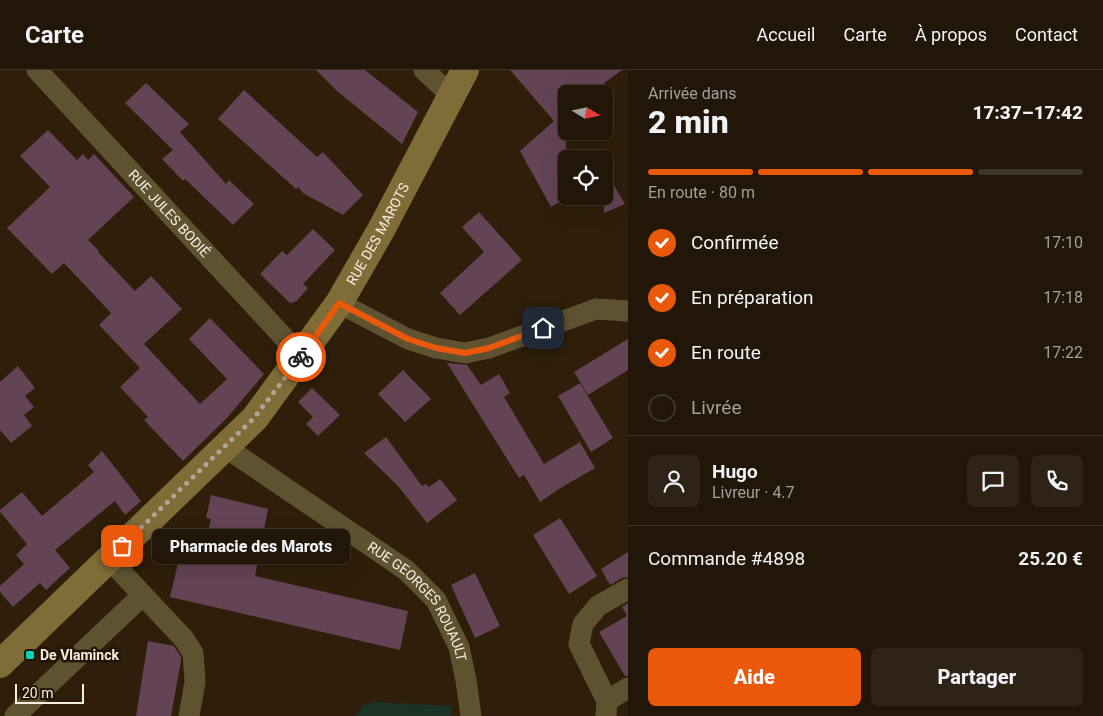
<!DOCTYPE html>
<html lang="fr">
<meta charset="utf-8">
<style>
body{margin:0;font-family:Roboto,sans-serif;background:#2e2316;color:#f1f3f6;height:100vh;display:flex;flex-direction:column;font-size:19px;white-space:nowrap}
*{box-sizing:border-box;margin:0}
p{font-size:16px;color:#a29f9c}
.icon{flex:none;width:28px;height:28px;fill:none;stroke:currentColor;stroke-width:2;stroke-linecap:round;stroke-linejoin:round}
.map{position:relative;flex:1;overflow:hidden}
.side{display:flex;flex-direction:column;background:#221608;width:475px}
.side>*{flex:none}
.needle{width:32px;rotate:100deg}
.tools{position:absolute;left:558px;top:15px;display:grid;gap:10px}
.tools a{display:grid;place-items:center;width:55px;height:55px;border-radius:8px;background:#221608;box-shadow:0 5px 20px #0002,0 0 0 1px #3f3529;font-size:25px}
.scale{position:absolute;left:15px;bottom:12px;width:69px;box-sizing:border-box;padding-left:5px;border:2px solid #f8ede1;border-top:0;font-size:14px;line-height:18px;white-space:nowrap;color:#f8ede1;-webkit-text-stroke:4px #241403;paint-order:stroke}
.pin{position:absolute;display:grid;place-items:center;width:42px;height:42px;color:#fff;margin:-21px;border-radius:10px;box-shadow:0 2px 8px #0006}
.courier{position:absolute;display:grid;place-items:center;width:50px;height:50px;margin:-25px;border:4px solid #ea580c;border-radius:50%;background:#fff;color:#222;box-shadow:0 1px 6px #0007}
.bubble{position:absolute;height:35px;border-radius:8px;background:#221608;box-shadow:0 5px 20px #0002,0 0 0 1px #3f3529;font-size:16px;font-weight:800;line-height:35px;text-align:center}
.headline em{font-style:normal;font-weight:800}
.headline div{display:flex;flex-direction:column-reverse}
.headline{display:flex;align-items:center;justify-content:space-between;height:85px;padding:0 20px}
h1{font-size:32px;font-weight:800;line-height:38px}
.bar{display:grid;grid-template-columns:repeat(4,1fr);gap:8px 5px;align-content:center;height:60px;padding:0 20px}
.bar i{height:6px;border-radius:4px;background:#3f3529}
.bar .active{background:#ea580c}
.bar p{grid-column:span 4}
.line{display:flex;align-items:center;gap:12px;padding:0 20px;border-top:1px solid #3f3529}
.line div{flex:1}
.round{display:grid;place-items:center;flex:none;width:52px;height:52px;border-radius:8px;background:#2e2316}
ol{padding:0 20px;list-style:none}
li{display:flex;align-items:center;gap:15px;height:55px}
li p{margin-inline-start:auto}
li .icon{padding:5px;border-radius:50%;background:#ea580c;color:#fff;stroke-width:4}
li:last-child{color:#a29f9c}
li i{width:28px;height:28px;border:2px solid #3f3529;border-radius:50%}
.action{display:flex;gap:10px;margin-top:auto;padding:10px 20px}
.action a{flex:1;height:58px;border-radius:8px;background:#ea580c;color:#fff;font-size:20px;font-weight:800;line-height:58px;text-align:center}
.action a+a{background:#2e2316;color:#f1f3f6}
header{display:flex;align-items:center;gap:30px;box-sizing:border-box;height:70px;padding:0 25px;background:#221608;border-bottom:1px solid #3f3529}
header strong{font-size:24px}
nav{display:flex;gap:28px;margin-inline-start:auto;font-size:18px}
main{display:flex;flex:1;min-height:0}
.map>svg:first-child{display:block}
.green{fill:#1b3226}
.building{fill:#644354}
.lines{fill:none;stroke-linecap:round;stroke-linejoin:round}
.street{stroke:#5e5231;stroke-width:21}
.secondary{stroke:#806c37;stroke-width:28}
.done{stroke:#b1a596;stroke-width:5;stroke-dasharray:0 9}
.route{stroke:#ea580c;stroke-width:6}
.poi-dot{fill:#05d5b6;stroke:#241403;stroke-width:2}
.labels{text-anchor:middle;stroke-width:5;stroke-linejoin:round;paint-order:stroke}
.street-label{font-size:14px;fill:#f8ede1;stroke:#241403}
.poi-label{font-size:14px;font-weight:bold;fill:#f8ede1;stroke:#241403;text-anchor:start}
</style>
<header>
<strong>Carte</strong>
<nav><a>Accueil</a><a>Carte</a><a>À propos</a><a>Contact</a></nav>
</header>
<main>
<div class="map">
<svg width="628" height="646" viewBox="0 0 628 646">
<rect width="100%" height="100%" fill="#2e1e0a"/>
<!-- green -->
<path class="green" d="M375 632 451 636 452 646H355L364 635Z"/>
<!-- building -->
<path class="building" d="M316 0H365L418 42 402 74 337 21Z
M510 0H622L604 13 606 16 594 24H559L566 35V128L551 137 520 81 554 51Z
M146 13 189 54 180 62 226 114 229 110 254 134 233 155 185 109 183 111 162 89 173 80 125 33Z
M244 20 317 87 323 82 363 125 343 145 303 123 298 117 296 119 218 49Z
M48 60 77 90 83 84 88 90 94 84 134 127 88 170 99 181 98 182 135 221 151 206 182 239 144 274 200 334 227 309 189 269 210 248 264 304 227 348 183 391 144 350 148 347 120 317 140 298 99 255 111 243 64 193 52 204 7 158 50 117 20 86Z
M604 98 625 134 604 143Z
M479 142 522 190 460 245 440 223 484 182 462 157Z
M313 159 335 180 303 214 308 218 297 231 290 233 260 204 282 181 287 185Z
M628 269V300L588 325 574 302Z
M447 293 467 295 481 315 499 304 510 323 504 327 544 394 580 372 595 398 559 419 540 432 524 405 519 408Z
M18 296 35 318 25 326 34 337 24 345 32 356 11 373 0 360V312Z
M403 300 431 329 405 352 378 324Z
M580 313 613 368 591 382 558 326Z
M312 318 340 345 318 366 306 354 313 347 298 332Z
M386 367 422 416 426 414 429 417 440 409 457 430 427 453 398 416 364 383Z
M102 381 141 431 125 445 115 431 55 480 70 498 46 520 40 513 13 537 0 522V516L24 494 16 485 27 474 0 442V440L22 422 42 446 94 402 88 395Z
M211 425 268 439 255 506 408 541 400 580 170 527 179 489 200 494 211 449 206 448Z
M560 448 597 506 569 524 533 465Z
M628 482V507L622 508 610 515 601 499Z
M475 503 500 556 475 568 451 515Z
M628 533V606H625L599 562 627 546 622 537Z
M148 571 174 576 181 587V591L171 646H136Z"/>
<g class="lines">
<!-- street -->
<g class="street">
<path id="s1" d="M37 0 301 286"/>
<path d="M424 0 452 26"/>
<path d="M339 233 408 269 436 278 465 283 489 278 596 239 628 241"/>
<path id="s2" d="M225 377 406 500 436 530 459 577 466 610 471 646"/>
<path d="M109 489 184 569 193 583 195 612 189 646"/>
<path d="M607 631 628 618"/>
<path d="M15 646 143 525"/>
<path d="M606 646 607 631 579 574 583 554 598 536 628 519"/>
</g>
<!-- secondary -->
<path class="secondary" id="s3" d="M0 594 255 348 339 233 381 160 465 0"/>
</g>
<g class="lines">
<!-- done -->
<path class="done" d="M122 476 254 348 301 287"/>
<!-- route -->
<path class="route" d="M301 287 339 233 408 269 436 278 465 283 489 278 543 258"/>
</g>
<!-- markers -->
<rect class="poi-dot" x="25" y="580" width="10" height="10" rx="2.5"/>
<g class="labels">
<!-- street labels -->
<g class="street-label">
<text dy="5" stroke="none"><textPath href="#s1" startOffset="195">RUE JULES BODIÉ</textPath></text>
<text dy="5" stroke="none"><textPath href="#s3" startOffset="576">RUE DES MAROTS</textPath></text>
<text dy="5" stroke="none"><textPath href="#s2" startOffset="251">RUE GEORGES ROUAULT</textPath></text>
</g>
<!-- poi labels -->
<g class="poi-label">
<text x="40" y="590">De Vlaminck</text>
</g>
</g>
</svg>
<div class="tools">
<a><svg class="needle" viewBox="-14 -14 28 28"><path d="M0-13l5 13h-10z" fill="#e53935"/><path d="M0 13l5-13h-10z" fill="#a29f9c"/></svg></a>
<a><svg class="icon" aria-label="locate" viewBox="0 0 24 24"><circle cx="12" cy="12" r="6"/><path d="M12 2v4M12 18v4M2 12h4M18 12h4"/></svg></a>
</div>
<div class="scale">20 m</div>
<div class="pin" style="left:122px;top:476px;background:#ea580c"><svg class="icon" aria-label="bag" viewBox="0 0 24 24"><path d="M5 8h14l-1 12H6zM9 8a3 3 0 0 1 6 0"/></svg></div>
<div class="pin" style="left:543px;top:258px;background:#1f2937"><svg class="icon" aria-label="home" viewBox="0 0 24 24"><path d="M3 11l9-7 9 7M6 9v11h12V9"/></svg></div>
<div class="courier" style="left:301px;top:287px"><svg class="icon" aria-label="bike" viewBox="0 0 24 24"><circle cx="6" cy="16" r="4"/><circle cx="18" cy="16" r="4"/><path d="M6 16l4-8h5l3 8M10 8l3 8H6M13 5h3"/></svg></div>
<div class="bubble" style="left:152px;top:459px;width:198px">Pharmacie des Marots</div>
</div>
<section class="side">
<div class="headline"><div><h1>2 min</h1><p>Arrivée dans</p></div><em>17:37–17:42</em></div>
<div class="bar"><i class="active"></i><i class="active"></i><i class="active"></i><i></i><p>En route · 80 m</p></div>
<ol>
<li><svg class="icon" aria-label="check" viewBox="0 0 24 24"><path d="M5 12l5 5 9-10"/></svg>Confirmée<p>17:10</p></li>
<li><svg class="icon" aria-label="check" viewBox="0 0 24 24"><path d="M5 12l5 5 9-10"/></svg>En préparation<p>17:18</p></li>
<li><svg class="icon" aria-label="check" viewBox="0 0 24 24"><path d="M5 12l5 5 9-10"/></svg>En route<p>17:22</p></li>
<li><i></i>Livrée</li>
</ol>
<div class="line" style="height:90px"><a class="round"><svg class="icon" aria-label="person" viewBox="0 0 24 24"><circle cx="12" cy="8" r="4"/><path d="M4 21q1-7 8-7t8 7"/></svg></a><div><b>Hugo</b><p>Livreur · 4.7</p></div><a class="round"><svg class="icon" aria-label="chat" viewBox="0 0 24 24"><path d="M4 5h16v11H9l-5 4z"/></svg></a><a class="round"><svg class="icon" aria-label="phone" viewBox="0 0 24 24"><path d="M5 4h4l2 5-3 2q2 4 5 5l2-3 5 2v4C11 20 4 13 5 4z"/></svg></a></div>
<div class="line" style="height:65px"><div>Commande #4898</div><b>25.20 €</b></div>
<div class="action"><a>Aide</a><a>Partager</a></div>
</section>
</main>
